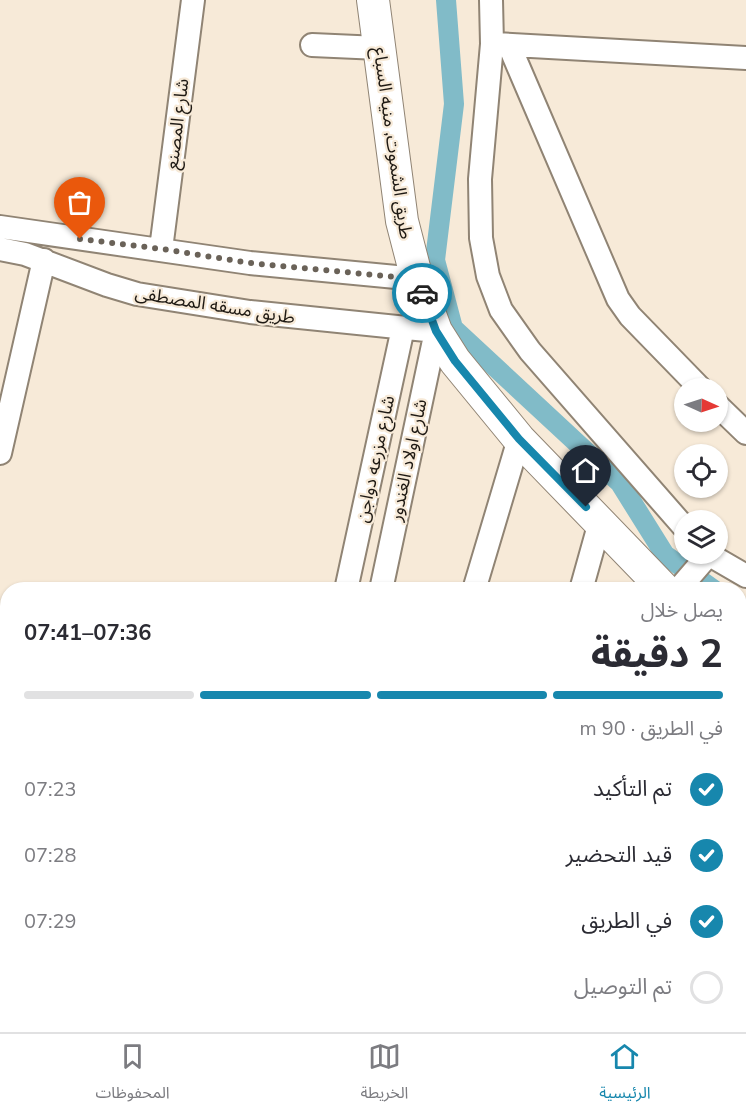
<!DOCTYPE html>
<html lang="ar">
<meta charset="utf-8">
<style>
body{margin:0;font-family:"Nunito Sans","Noto Sans Arabic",sans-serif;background:#f7f7f7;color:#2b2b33;direction:rtl;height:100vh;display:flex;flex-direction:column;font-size:22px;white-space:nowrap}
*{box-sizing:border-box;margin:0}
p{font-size:20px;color:#7c7c81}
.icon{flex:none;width:33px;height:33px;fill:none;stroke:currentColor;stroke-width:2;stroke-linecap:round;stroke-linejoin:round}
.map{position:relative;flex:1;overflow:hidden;direction:ltr}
.side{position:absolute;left:0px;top:582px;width:747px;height:450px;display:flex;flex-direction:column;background:#fff;border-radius:24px 24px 0 0;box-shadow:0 2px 4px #0004;direction:rtl}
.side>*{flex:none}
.needle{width:39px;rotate:93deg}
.buttons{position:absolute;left:674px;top:378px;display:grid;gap:12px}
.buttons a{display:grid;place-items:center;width:54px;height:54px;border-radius:50%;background:#fff;box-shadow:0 2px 4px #0004;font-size:30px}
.pin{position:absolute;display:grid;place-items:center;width:51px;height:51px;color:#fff;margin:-62px -26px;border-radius:50% 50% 50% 0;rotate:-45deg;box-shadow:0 0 6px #0007}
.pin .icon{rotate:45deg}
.courier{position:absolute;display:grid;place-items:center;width:60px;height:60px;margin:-30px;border:4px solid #1787ad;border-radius:50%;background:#fff;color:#222;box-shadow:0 2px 8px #0007}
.headline em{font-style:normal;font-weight:700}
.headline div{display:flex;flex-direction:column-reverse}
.headline{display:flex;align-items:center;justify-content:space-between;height:102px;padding:0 24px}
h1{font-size:39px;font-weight:700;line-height:45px}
.bar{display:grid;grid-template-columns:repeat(4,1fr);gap:9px 6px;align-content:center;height:72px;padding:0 24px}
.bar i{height:8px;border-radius:4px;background:#e1e1e2}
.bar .current{background:#1787ad}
.bar p{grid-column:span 4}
ol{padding:0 24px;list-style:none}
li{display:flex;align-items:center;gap:18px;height:66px}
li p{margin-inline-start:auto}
li .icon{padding:6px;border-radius:50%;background:#1787ad;color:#fff;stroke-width:4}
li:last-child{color:#7c7c81}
li i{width:33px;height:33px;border:3px solid #e1e1e2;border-radius:50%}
.menu{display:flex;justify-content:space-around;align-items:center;height:84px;border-top:2px solid #e1e1e2;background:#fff;font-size:16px;color:#7c7c81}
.menu a{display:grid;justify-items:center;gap:3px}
.menu .current{color:#1787ad}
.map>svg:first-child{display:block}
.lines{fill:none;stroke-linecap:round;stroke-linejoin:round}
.canal{stroke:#81bbc8;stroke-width:20}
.street-casing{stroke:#908474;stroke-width:26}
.secondary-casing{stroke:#908474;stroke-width:34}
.street{stroke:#fff;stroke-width:22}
.secondary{stroke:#fff;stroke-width:32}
.done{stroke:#6a6258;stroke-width:6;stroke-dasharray:0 10.8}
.route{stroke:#1787ad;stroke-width:8}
.labels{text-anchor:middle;stroke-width:4.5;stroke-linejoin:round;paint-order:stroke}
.street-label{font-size:18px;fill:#1e1913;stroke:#f7ead8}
</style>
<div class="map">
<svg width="746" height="1032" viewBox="0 0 746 1032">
<rect width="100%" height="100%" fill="#f7ead8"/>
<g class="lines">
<!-- canal -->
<path class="canal" d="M446 0 454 104 435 260 453 328 620 483 665 555 714 590
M740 607 746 611"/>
<defs>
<path id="street" d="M491 0 492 44 480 179 481 238 488 276 501 310 530 351 684 527
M496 44 746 58
M312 45 379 48
M509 45 618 299 630 316 700 388
M0 227 250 263 417 279
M0 249 25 254 107 285 137 294 250 312 436 331 381 590
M161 249 193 0
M717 405 746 433
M0 453 44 260
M708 554 746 576
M346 590 403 328
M474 590 519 439
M581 590 600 522
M678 590 709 554
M740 697 746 708
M0 760 8 727
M740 837 746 805
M567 1024 569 1032
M77 1032 79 1024
M248 1032 250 1024
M461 1032 470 1024
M704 1032 705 1024"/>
<path id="secondary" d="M373 0 402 221 417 279 436 331 455 361 519 439 665 590
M740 637 746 641"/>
</defs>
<!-- street casing -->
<use href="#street" class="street-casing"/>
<!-- secondary casing -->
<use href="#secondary" class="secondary-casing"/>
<!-- street -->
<use href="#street" class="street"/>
<!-- secondary -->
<use href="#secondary" class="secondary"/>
</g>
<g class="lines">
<!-- done -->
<path class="done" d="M80 239 162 249 250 263 417 279 422 293"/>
<!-- route -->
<path class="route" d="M422 293 436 331 455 361 519 439 586 507"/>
</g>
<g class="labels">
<!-- street labels -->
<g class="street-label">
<text transform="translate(177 124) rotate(-83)" y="6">شارع المصنع</text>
<text transform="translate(393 143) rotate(82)" y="6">طريق الشموت, منيه السباع</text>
<text transform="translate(215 305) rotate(9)" y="6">طريق مسقه المصطفى</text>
<text transform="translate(375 459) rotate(-78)" y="6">شارع مزرعه دواجن</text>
<text transform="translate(408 460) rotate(-78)" y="6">شارع اولاد الغندور</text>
</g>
</g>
</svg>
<div class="buttons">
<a><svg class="needle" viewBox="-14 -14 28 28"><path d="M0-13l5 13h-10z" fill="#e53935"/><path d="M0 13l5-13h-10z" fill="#7c7c81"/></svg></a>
<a><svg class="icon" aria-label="locate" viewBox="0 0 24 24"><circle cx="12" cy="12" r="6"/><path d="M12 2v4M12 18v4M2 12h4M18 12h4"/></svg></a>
<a><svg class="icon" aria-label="layers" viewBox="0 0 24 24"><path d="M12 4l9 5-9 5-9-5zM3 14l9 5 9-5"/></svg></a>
</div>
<div class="pin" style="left:80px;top:239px;background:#ea580c"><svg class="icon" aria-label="bag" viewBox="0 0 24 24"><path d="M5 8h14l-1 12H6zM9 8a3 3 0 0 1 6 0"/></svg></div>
<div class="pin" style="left:586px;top:507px;background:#1f2937"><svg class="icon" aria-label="home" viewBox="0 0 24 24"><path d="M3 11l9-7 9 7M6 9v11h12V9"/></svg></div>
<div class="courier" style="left:422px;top:293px"><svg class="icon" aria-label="car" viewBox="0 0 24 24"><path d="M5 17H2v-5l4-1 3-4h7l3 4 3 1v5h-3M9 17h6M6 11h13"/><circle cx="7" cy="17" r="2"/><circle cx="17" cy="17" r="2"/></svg></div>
<section class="side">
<div class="headline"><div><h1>2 دقيقة</h1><p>يصل خلال</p></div><em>07:36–07:41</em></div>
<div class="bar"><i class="current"></i><i class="current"></i><i class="current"></i><i></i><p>في الطريق · 90 m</p></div>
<ol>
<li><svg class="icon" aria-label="check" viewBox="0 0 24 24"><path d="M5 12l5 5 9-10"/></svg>تم التأكيد<p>07:23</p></li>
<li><svg class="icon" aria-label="check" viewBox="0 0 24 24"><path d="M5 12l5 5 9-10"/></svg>قيد التحضير<p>07:28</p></li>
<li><svg class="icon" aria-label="check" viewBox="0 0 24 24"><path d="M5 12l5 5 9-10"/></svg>في الطريق<p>07:29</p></li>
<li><i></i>تم التوصيل</li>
</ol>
</section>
</div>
<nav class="menu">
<a class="current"><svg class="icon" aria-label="home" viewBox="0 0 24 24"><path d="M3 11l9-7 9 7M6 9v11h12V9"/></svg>الرئيسية</a>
<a><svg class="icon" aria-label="map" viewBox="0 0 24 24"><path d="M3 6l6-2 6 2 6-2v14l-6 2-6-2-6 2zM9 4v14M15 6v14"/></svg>الخريطة</a>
<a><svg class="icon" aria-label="saved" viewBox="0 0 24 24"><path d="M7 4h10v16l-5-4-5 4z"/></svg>المحفوظات</a>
</nav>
